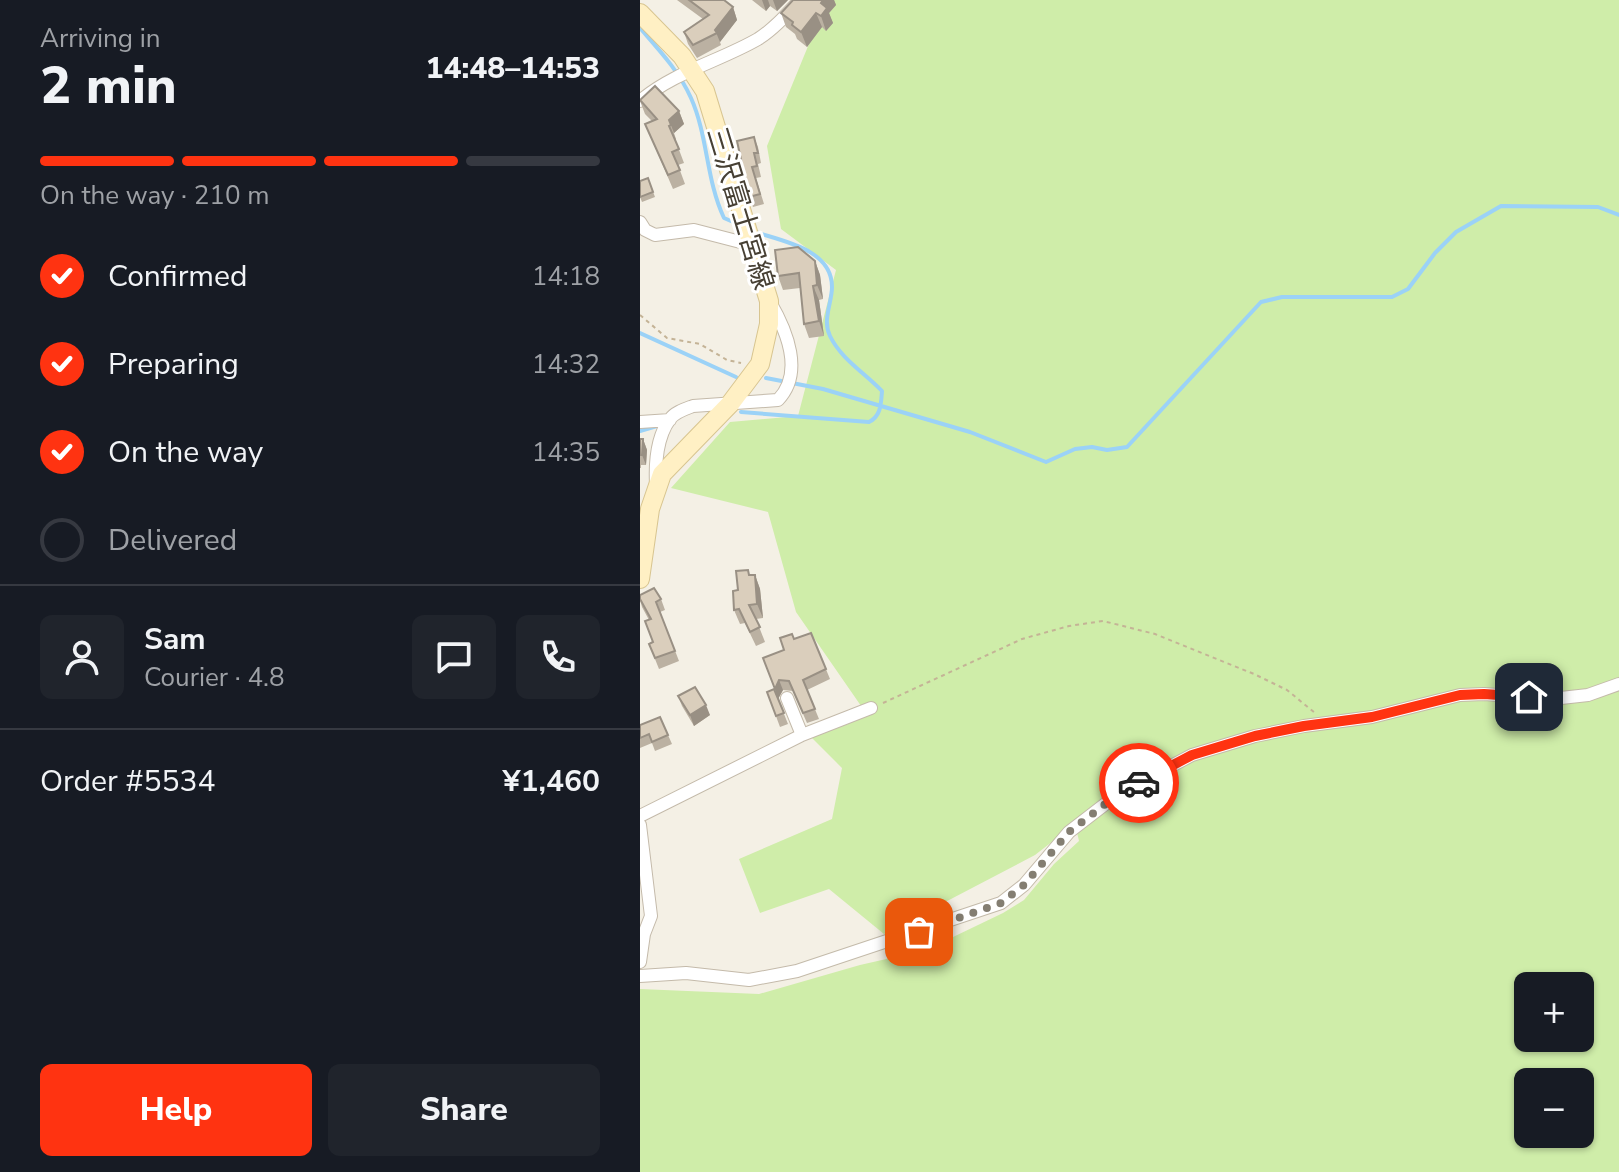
<!DOCTYPE html>
<meta charset="utf-8">
<style>
body{margin:0;font-family:"Nunito Sans","Noto Sans JP",sans-serif;background:#20242c;color:#f1f3f6;height:100vh;display:flex;flex-direction:column;font-size:30px;white-space:nowrap}
*{box-sizing:border-box;margin:0}
p{font-size:26px;color:#9ea1a6}
.icon{flex:none;width:44px;height:44px;fill:none;stroke:currentColor;stroke-width:2;stroke-linecap:round;stroke-linejoin:round}
.map{position:relative;flex:1;overflow:hidden}
.sheet{display:flex;flex-direction:column;background:#171b24;width:640px}
.sheet>*{flex:none}
.controls{position:absolute;left:874px;top:972px;display:grid;gap:16px}
.controls a{display:grid;place-items:center;width:80px;height:80px;border-radius:12px;background:#171b24;box-shadow:0 2px 6px #0004;font-size:40px}
.pin{position:absolute;display:grid;place-items:center;width:68px;height:68px;color:#fff;margin:-34px;border-radius:16px;box-shadow:0 4px 12px #0006}
.courier{position:absolute;display:grid;place-items:center;width:80px;height:80px;margin:-40px;border:6px solid #f31;border-radius:50%;background:#fff;color:#222;box-shadow:0 2px 10px #0007}
.overview em{font-style:normal;font-weight:800}
.overview div{display:flex;flex-direction:column-reverse}
.overview{display:flex;align-items:center;justify-content:space-between;height:136px;padding:0 40px}
h1{font-size:52px;font-weight:800;line-height:60px}
.bar{display:grid;grid-template-columns:repeat(4,1fr);gap:12px 8px;align-content:center;height:96px;padding:0 40px}
.bar i{height:10px;border-radius:6px;background:#363941}
.bar .on{background:#f31}
.bar p{grid-column:span 4}
.line{display:flex;align-items:center;gap:20px;padding:0 40px;border-top:2px solid #363941}
.line div{flex:1}
.round{display:grid;place-items:center;flex:none;width:84px;height:84px;border-radius:12px;background:#20242c}
ol{padding:0 40px;list-style:none}
li{display:flex;align-items:center;gap:24px;height:88px}
li p{margin-inline-start:auto}
li .icon{padding:8px;border-radius:50%;background:#f31;color:#fff;stroke-width:4}
li:last-child{color:#9ea1a6}
li i{width:44px;height:44px;border:4px solid #363941;border-radius:50%}
.primary-button{display:flex;gap:16px;margin-top:auto;padding:16px 40px}
.primary-button a{flex:1;height:92px;border-radius:12px;background:#f31;color:#fff;font-size:32px;font-weight:800;line-height:92px;text-align:center}
.primary-button a+a{background:#20242c;color:#f1f3f6}
main{display:flex;flex:1;min-height:0}
.map>svg:first-child{display:block}
.green{fill:#cfeda9;fill-rule:evenodd}
.lines{fill:none;stroke-linecap:round;stroke-linejoin:round}
.stream{stroke:#9bd2f7;stroke-width:4}
.street-casing{stroke:#c4baaa;stroke-width:14}
.secondary-casing{stroke:#d8c590;stroke-width:20}
.path{stroke:#c4b396;stroke-width:2;stroke-dasharray:4 4;stroke-linecap:butt}
.street{stroke:#fff;stroke-width:12}
.secondary{stroke:#fff0c4;stroke-width:18}
.wall{fill:#bbb1a2}
.shaded-wall{fill:#999084}
.building{fill:#dacebc;stroke:#999084;stroke-width:2}
.done{stroke:#847e72;stroke-width:8;stroke-dasharray:0 14.4}
.route{stroke:#f31;stroke-width:10}
.labels{text-anchor:middle;stroke-width:6;stroke-linejoin:round;paint-order:stroke}
.street-label{font-size:28px;fill:#474034;stroke:#fff}
</style>
<main>
<section class="sheet">
<div class="overview"><div><h1>2 min</h1><p>Arriving in</p></div><em>14:48–14:53</em></div>
<div class="bar"><i class="on"></i><i class="on"></i><i class="on"></i><i></i><p>On the way · 210 m</p></div>
<ol>
<li><svg class="icon" aria-label="check" viewBox="0 0 24 24"><path d="M5 12l5 5 9-10"/></svg>Confirmed<p>14:18</p></li>
<li><svg class="icon" aria-label="check" viewBox="0 0 24 24"><path d="M5 12l5 5 9-10"/></svg>Preparing<p>14:32</p></li>
<li><svg class="icon" aria-label="check" viewBox="0 0 24 24"><path d="M5 12l5 5 9-10"/></svg>On the way<p>14:35</p></li>
<li><i></i>Delivered</li>
</ol>
<div class="line" style="height:144px"><a class="round"><svg class="icon" aria-label="person" viewBox="0 0 24 24"><circle cx="12" cy="8" r="4"/><path d="M4 21q1-7 8-7t8 7"/></svg></a><div><b>Sam</b><p>Courier · 4.8</p></div><a class="round"><svg class="icon" aria-label="chat" viewBox="0 0 24 24"><path d="M4 5h16v11H9l-5 4z"/></svg></a><a class="round"><svg class="icon" aria-label="phone" viewBox="0 0 24 24"><path d="M5 4h4l2 5-3 2q2 4 5 5l2-3 5 2v4C11 20 4 13 5 4z"/></svg></a></div>
<div class="line" style="height:104px"><div>Order #5534</div><b>¥1,460</b></div>
<div class="primary-button"><a>Help</a><a>Share</a></div>
</section>
<div class="map">
<svg width="979" height="1172" viewBox="0 0 979 1172">
<rect width="100%" height="100%" fill="#f4f0e5"/>
<!-- green -->
<path class="green" d="M187 0H979V1172H0V989L119 994 220 965 286 950 363 913 384 900 414 864 439 841 435 824 395 855 244 934 189 889 120 913 99 859 192 819 202 768 170 736 228 716 156 612 128 512 31 488 90 422 158 416 196 270 141 229 127 146ZM888 986H940V1038H888ZM888 1082H940V1134H888Z"/>
<g class="lines">
<!-- stream -->
<path class="stream" d="M0 28C19 50 39 71 51 98 68 136 66 180 84 218L100 225
M0 333 96 377
M126 378 183 389 330 432 406 462 435 449 452 447 467 450 487 447 621 302 642 297H752L768 289 795 253 816 232 861 206 958 207 979 215
M101 412 229 422C241 416 241 404 242 391 225 373 201 359 190 336 182 320 192 303 192 287 192 249 142 241 115 232
M0 431 17 426"/>
<defs>
<path id="street" d="M0 101C34 72 80 61 118 39 134 29 147 14 160 0
M0 222 5 230 15 235 54 230 112 245
M0 422 30 420
M16 484C15 464 17 436 30 419 35 412 45 409 53 406L138 400C164 373 147 331 130 302
M147 698 162 735
M0 816 162 735 231 708
M0 825 11 916 4 934 0 962
M0 976 46 973 109 980 157 971 361 903 384 885 429 832 477 795 552 755 615 736 664 726 732 717 820 695 844 694 912 699 948 695 979 684"/>
<path id="secondary" d="M0 13 42 56 65 91 129 301V324L120 364 90 404 22 474 10 509 0 579"/>
</defs>
<!-- street casing -->
<use href="#street" class="street-casing"/>
<!-- secondary casing -->
<use href="#secondary" class="secondary-casing"/>
<!-- path -->
<path class="path" d="M0 315 27 338 60 344 87 360 101 363
M243 703 382 639 429 626 463 621 515 634 614 674 647 690 675 713"/>
<!-- street -->
<use href="#street" class="street"/>
<!-- secondary -->
<use href="#secondary" class="secondary"/>
</g>
<!-- wall -->
<path class="wall" d="M37 0H84L93 7 97 20 80 42 81 45 57 58 48 44 44 32 63 19Z
M112 0H148L137 11 130 6 126 11Z
M153 0H194L196 5 189 13 193 23 186 31 182 27 167 47 157 39 155 34 146 27 141 13Z
M0 101 39 111 44 124 34 133 36 139H35L44 163 38 165 45 184 33 189 5 124 12 121 5 114Z
M114 137 118 147 121 163 118 164 121 177 116 178 124 204 113 207 109 197Z
M8 178 15 197 2 202 0 197Z
M175 261 180 275 183 299 179 300 184 336 169 338 164 324 160 288 143 290 138 276Z
M0 439H3L7 450 6 465H1V468H0Z
M110 575H115L120 589 123 618 116 619 125 642 116 646 105 623 100 624 94 610 98 590Z
M0 595 21 599 25 610 20 612 39 661 19 669 9 644 13 642 9 620 2 607 0 600Z
M171 633 190 679 167 690 179 719 167 723 153 691 143 690 138 699 148 724 140 727 127 692 134 689 144 650 154 639Z
M38 696 70 715 54 726 42 706Z
M0 725 28 735 32 744 15 751 12 743 0 748Z"/>
<!-- shaded-wall -->
<path class="shaded-wall" d="M122 0H128L130 6 126 11Z
M133 0H148L137 11Z
M183 0H194L196 5 189 13 193 23 186 31 181 16V3Z
M93 7 97 20 80 42 75 30Z
M176 13 182 27 167 47 161 32Z
M39 111 44 124 34 133 29 120Z
M175 261 180 275 183 299 177 285Z
M173 286 179 300 184 336 179 321Z
M3 439 7 450 6 465 2 455Z
M115 575 120 589 123 618 117 604Z
M139 680 143 690 138 699 135 689Z
M66 705 70 715 54 726 50 715Z"/>
<!-- building -->
<path class="building" d="M49 0H84L93 7 75 30 77 33 53 45 44 32 69 15Z
M153 0H183L181 3 187 8 181 16 176 13 161 32 152 25 153 22 141 13Z
M15 86 39 111 29 120 31 125 29 126 39 149 32 152 40 170 28 175 5 124 17 119 0 100Z
M114 137 118 153H114L117 166 112 167 120 194 109 197 97 141Z
M8 178 13 192 0 197V181Z
M158 247 175 261 177 285 173 286 179 321 164 324 159 273 138 276 135 250Z
M0 439H3L2 455H0Z
M108 570 109 575H115L117 604 109 605 120 627 110 632 99 609 94 610 93 591 98 590 96 571Z
M14 588 21 599 16 602 35 651 15 658 9 644 13 642 5 621 11 619 0 599V595Z
M171 633 186 669 163 680 175 709 163 713 149 681 139 680 135 689 123 658 144 650 140 638 152 634 154 639Z
M55 687 66 705 50 715 38 696Z
M134 689 144 713 136 716 127 692Z
M20 717 28 735 12 742 9 734 0 738V725Z"/>
<g class="lines">
<!-- done -->
<path class="done" d="M279 932 361 903 384 885 429 832 477 795 499 783"/>
<!-- route -->
<path class="route" d="M499 783 552 755 615 736 664 726 732 717 820 695 844 694 889 697"/>
</g>
<g class="labels">
<!-- street labels -->
<g class="street-label">
<text transform="translate(101 208) rotate(73)" y="10">三沢富士宮線</text>
</g>
</g>
</svg>
<div class="controls">
<a>+</a>
<a>−</a>
</div>
<div class="pin" style="left:279px;top:932px;background:#ea580c"><svg class="icon" aria-label="bag" viewBox="0 0 24 24"><path d="M5 8h14l-1 12H6zM9 8a3 3 0 0 1 6 0"/></svg></div>
<div class="pin" style="left:889px;top:697px;background:#1f2937"><svg class="icon" aria-label="home" viewBox="0 0 24 24"><path d="M3 11l9-7 9 7M6 9v11h12V9"/></svg></div>
<div class="courier" style="left:499px;top:783px"><svg class="icon" aria-label="car" viewBox="0 0 24 24"><path d="M5 17H2v-5l4-1 3-4h7l3 4 3 1v5h-3M9 17h6M6 11h13"/><circle cx="7" cy="17" r="2"/><circle cx="17" cy="17" r="2"/></svg></div>
</div>
</main>
